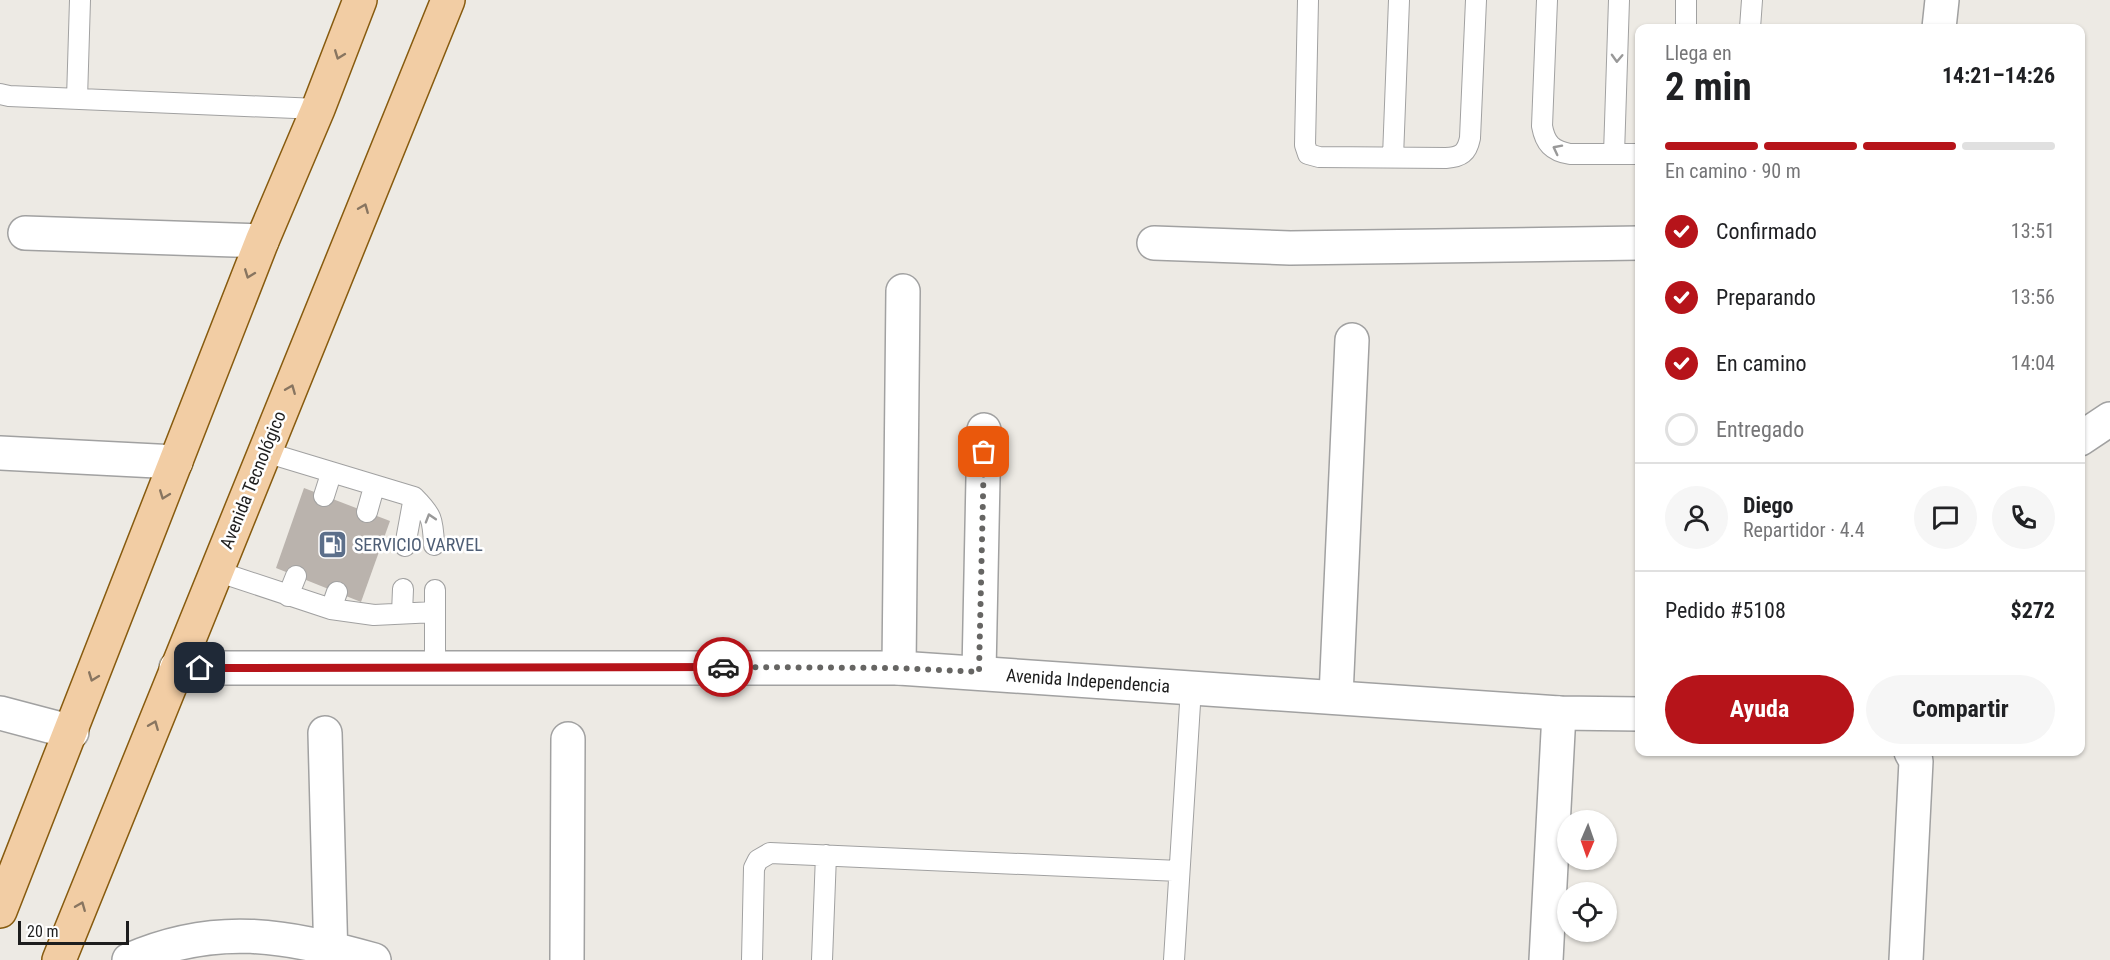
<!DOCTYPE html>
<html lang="es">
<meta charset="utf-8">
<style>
body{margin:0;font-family:"Roboto Condensed",sans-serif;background:#f6f6f6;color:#202124;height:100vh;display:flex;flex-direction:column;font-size:22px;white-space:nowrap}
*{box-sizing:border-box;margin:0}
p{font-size:20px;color:#757577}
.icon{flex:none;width:33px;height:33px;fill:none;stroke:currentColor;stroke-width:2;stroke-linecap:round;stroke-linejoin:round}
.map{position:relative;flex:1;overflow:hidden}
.details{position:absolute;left:1635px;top:24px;width:450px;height:732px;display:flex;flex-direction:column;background:#fff;border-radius:12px;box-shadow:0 2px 4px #0004}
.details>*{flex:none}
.needle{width:39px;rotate:182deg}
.fabs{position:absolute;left:1557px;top:810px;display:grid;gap:12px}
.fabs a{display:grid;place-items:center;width:60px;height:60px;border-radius:50%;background:#fff;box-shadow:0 2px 4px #0004;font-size:30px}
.scale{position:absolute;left:18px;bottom:15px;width:111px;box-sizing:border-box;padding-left:6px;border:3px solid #1d1d1d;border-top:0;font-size:16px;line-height:21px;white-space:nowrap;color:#1d1d1d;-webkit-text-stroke:4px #fff;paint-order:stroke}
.pin{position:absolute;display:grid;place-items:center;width:51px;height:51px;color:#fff;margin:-26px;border-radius:12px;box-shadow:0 3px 9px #0006}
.courier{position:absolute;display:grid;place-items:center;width:60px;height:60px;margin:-30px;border:4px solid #b6141a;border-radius:50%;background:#fff;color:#222;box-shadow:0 2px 8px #0007}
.summary em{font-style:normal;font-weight:700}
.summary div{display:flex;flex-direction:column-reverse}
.summary{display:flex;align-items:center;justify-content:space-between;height:102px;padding:0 30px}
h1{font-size:39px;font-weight:700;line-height:45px}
.bar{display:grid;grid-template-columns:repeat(4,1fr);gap:9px 6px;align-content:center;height:72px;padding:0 30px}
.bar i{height:8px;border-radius:4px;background:#e0e0e0}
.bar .active{background:#b6141a}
.bar p{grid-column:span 4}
.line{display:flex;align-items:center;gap:15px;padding:0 30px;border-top:2px solid #e0e0e0}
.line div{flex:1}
.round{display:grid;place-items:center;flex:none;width:63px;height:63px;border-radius:32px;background:#f6f6f6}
ol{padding:0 30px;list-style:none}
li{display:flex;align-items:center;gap:18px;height:66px}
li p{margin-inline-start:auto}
li .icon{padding:6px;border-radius:50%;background:#b6141a;color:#fff;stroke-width:4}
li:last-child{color:#757577}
li i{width:33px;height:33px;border:3px solid #e0e0e0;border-radius:50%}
.action{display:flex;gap:12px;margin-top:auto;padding:12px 30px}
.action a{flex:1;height:69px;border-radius:36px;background:#b6141a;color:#fff;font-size:24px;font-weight:700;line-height:69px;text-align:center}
.action a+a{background:#f6f6f6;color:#202124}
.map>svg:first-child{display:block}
.building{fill:#bab3ad}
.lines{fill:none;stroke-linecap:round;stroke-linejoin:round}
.service-casing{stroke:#a1a1a1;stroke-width:22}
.minor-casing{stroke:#a1a1a1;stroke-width:36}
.tertiary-casing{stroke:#a1a1a1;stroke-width:36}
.primary-casing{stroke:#875b0f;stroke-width:36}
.service{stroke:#fff;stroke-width:20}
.minor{stroke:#fff;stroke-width:33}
.tertiary{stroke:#fff;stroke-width:33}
.primary{stroke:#f2cda4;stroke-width:33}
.oneway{stroke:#887560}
.oneway2{stroke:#999}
.done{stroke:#666563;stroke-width:6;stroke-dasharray:0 10.8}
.route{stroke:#b6141a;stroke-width:8}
.labels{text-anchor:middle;stroke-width:5;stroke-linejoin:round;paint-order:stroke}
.street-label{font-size:18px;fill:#1d1d1d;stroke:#fff}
.service-label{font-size:18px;fill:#4e5e75;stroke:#fff;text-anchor:start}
</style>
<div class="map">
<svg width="2110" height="960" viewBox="0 0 2110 960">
<rect width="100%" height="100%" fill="#edeae4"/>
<!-- building -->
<path class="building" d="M304 488 390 521 361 602 276 568Z"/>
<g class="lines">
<defs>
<path id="service" d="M1308 0 1305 145 1308 154 1319 157 1446 158C1461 157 1467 153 1470 138L1476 0
M1547 0 1542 126C1545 143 1552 151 1570 154H1640
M1686 28V0
M1750 28 1752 0
M0 94 9 96 318 109
M77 99 80 0
M1614 154 1619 0
M1393 157 1399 0
M265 452 414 497C432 515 433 519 434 545
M324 496 331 474
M367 512 374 487
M405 546 414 497
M216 571 331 609 374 615 435 612
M435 590V669
M288 596 296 576
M331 609 337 592
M402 613 403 589
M752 960 754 868 758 860 770 853 1179 871
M822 960 826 855
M1174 960 1191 688"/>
<path id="minor" d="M1939 28 1942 0
M25 233 262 241
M1154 243 1290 248 1640 243
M0 453 176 462
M899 668 903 291
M979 672 984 430
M1336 696 1352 340
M0 713 72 732
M325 733 331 960
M129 960C216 922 285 935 374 960
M567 960 568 739
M1546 960 1559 713
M1906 960 1916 761 1911 752"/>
<path id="tertiary" d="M2080 439 2110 419
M176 668H899L1559 713 1640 714"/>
<path id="primary" d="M0 911 262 241 318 109 360 0
M59 960 448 0"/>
</defs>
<!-- service casing -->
<use href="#service" class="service-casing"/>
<!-- minor casing -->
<use href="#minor" class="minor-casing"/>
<!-- tertiary casing -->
<use href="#tertiary" class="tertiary-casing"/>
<!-- primary casing -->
<use href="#primary" class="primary-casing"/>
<!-- service -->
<use href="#service" class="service"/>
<!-- minor -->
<use href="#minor" class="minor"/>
<!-- tertiary -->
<use href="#tertiary" class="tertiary"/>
<!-- primary -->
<use href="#primary" class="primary"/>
</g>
<!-- one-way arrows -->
<defs><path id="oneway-chevron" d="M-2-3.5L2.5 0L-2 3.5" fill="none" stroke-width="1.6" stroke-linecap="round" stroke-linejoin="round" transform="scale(1.5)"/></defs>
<g class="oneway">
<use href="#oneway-chevron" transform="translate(339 55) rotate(111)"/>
<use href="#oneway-chevron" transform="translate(364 208) rotate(-68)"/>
<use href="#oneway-chevron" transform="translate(249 274) rotate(111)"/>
<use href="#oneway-chevron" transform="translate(291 389) rotate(-68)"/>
<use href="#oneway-chevron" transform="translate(164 495) rotate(111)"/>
<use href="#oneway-chevron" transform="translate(93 677) rotate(111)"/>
<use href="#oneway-chevron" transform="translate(154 725) rotate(-68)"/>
<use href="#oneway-chevron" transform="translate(81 906) rotate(-68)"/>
</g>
<g class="oneway2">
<use href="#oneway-chevron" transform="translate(1617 58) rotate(92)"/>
<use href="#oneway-chevron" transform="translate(1557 149) rotate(-153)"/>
<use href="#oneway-chevron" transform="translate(430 518) rotate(-107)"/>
</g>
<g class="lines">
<!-- done -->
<path class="done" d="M723 667 899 668 979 672 984 452"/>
<!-- route -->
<path class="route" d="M200 668 723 667"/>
</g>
<!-- icons -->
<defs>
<symbol id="fuel-square" viewBox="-11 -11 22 22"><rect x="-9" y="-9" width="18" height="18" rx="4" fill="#5c6f8a" stroke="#fff"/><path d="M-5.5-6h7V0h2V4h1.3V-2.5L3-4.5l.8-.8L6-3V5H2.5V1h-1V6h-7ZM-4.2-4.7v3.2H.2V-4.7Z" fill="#fff"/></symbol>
</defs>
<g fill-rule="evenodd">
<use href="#fuel-square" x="316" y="528" width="33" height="33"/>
</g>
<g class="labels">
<!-- street labels -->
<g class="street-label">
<text transform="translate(253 480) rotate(-68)" y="6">Avenida Tecnológico</text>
<text transform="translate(1088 681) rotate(4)" y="6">Avenida Independencia</text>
</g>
<!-- service labels -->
<g class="service-label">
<text x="354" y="551">SERVICIO VARVEL</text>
</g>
</g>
</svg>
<div class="fabs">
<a><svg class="needle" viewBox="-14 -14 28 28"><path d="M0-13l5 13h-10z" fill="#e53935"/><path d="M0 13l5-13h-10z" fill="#757577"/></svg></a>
<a><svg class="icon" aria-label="locate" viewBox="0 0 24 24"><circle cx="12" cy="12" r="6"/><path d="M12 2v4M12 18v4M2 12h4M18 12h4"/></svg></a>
</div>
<div class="scale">20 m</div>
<div class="pin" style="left:984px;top:452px;background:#ea580c"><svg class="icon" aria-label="bag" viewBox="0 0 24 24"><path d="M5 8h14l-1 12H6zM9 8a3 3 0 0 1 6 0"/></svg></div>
<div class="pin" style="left:200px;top:668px;background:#1f2937"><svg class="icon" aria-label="home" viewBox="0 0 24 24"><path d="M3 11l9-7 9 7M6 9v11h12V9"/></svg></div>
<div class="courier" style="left:723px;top:667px"><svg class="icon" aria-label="car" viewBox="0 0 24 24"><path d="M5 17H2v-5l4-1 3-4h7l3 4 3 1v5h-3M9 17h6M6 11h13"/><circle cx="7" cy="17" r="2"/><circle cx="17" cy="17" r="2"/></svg></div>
<section class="details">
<div class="summary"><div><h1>2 min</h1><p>Llega en</p></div><em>14:21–14:26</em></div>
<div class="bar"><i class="active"></i><i class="active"></i><i class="active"></i><i></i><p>En camino · 90 m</p></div>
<ol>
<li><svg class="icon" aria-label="check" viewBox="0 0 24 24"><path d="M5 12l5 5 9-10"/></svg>Confirmado<p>13:51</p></li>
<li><svg class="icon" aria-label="check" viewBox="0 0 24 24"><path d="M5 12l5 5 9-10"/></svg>Preparando<p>13:56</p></li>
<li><svg class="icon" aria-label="check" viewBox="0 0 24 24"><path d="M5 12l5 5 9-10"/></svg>En camino<p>14:04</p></li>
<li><i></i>Entregado</li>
</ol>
<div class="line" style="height:108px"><a class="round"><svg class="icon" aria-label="person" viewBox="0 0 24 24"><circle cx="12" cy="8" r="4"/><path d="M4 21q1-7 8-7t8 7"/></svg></a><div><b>Diego</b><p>Repartidor · 4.4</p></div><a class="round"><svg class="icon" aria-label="chat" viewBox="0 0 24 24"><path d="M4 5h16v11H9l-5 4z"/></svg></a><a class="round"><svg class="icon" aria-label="phone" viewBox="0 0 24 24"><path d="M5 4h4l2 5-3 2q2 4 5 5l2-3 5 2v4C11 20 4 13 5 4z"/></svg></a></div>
<div class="line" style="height:78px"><div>Pedido #5108</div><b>$272</b></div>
<div class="action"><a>Ayuda</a><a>Compartir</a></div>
</section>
</div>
